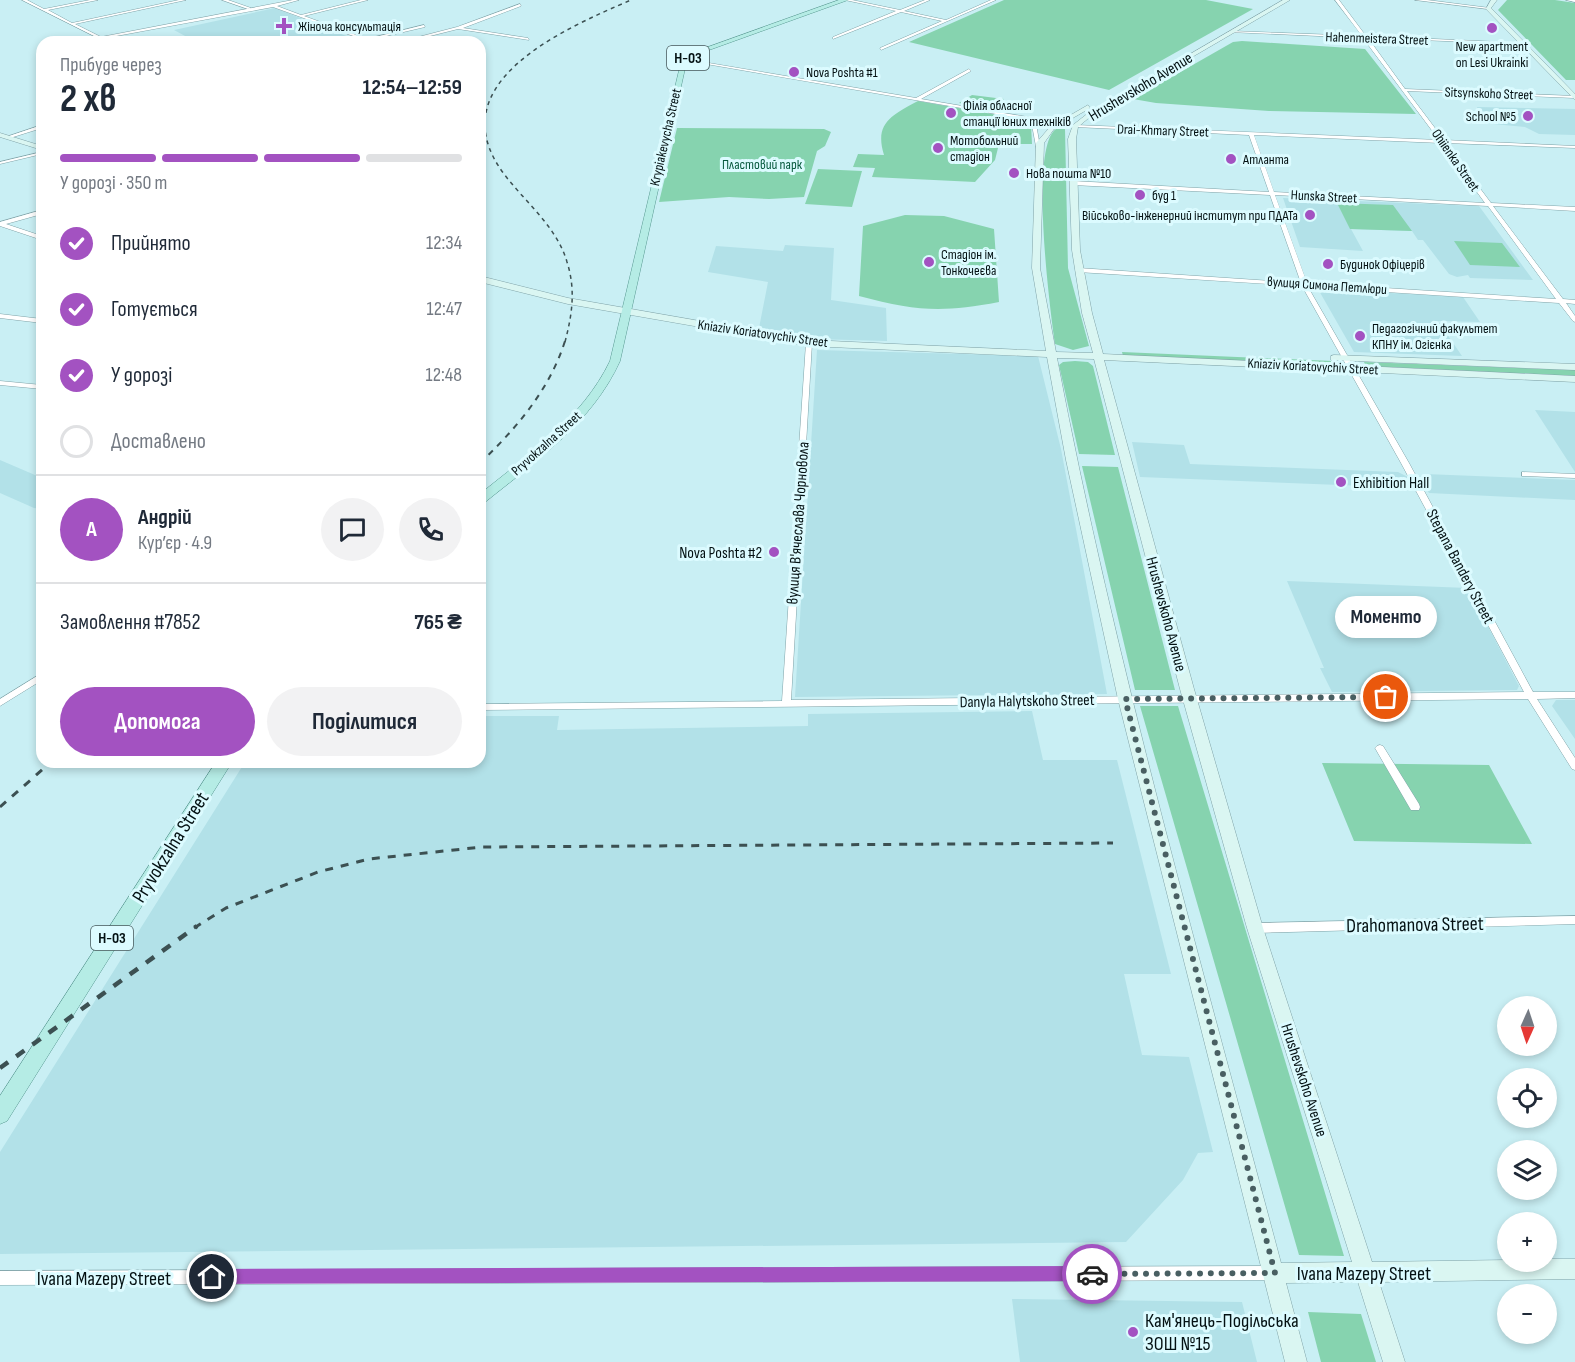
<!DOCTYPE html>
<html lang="uk">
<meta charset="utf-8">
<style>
body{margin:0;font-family:"Sofia Sans Condensed",sans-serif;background:#f2f2f3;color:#1f2937;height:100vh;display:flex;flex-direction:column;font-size:22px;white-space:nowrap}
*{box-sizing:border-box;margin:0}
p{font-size:20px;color:#747a83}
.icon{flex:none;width:33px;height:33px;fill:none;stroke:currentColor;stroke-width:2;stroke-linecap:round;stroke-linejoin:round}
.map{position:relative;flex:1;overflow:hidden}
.panel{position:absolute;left:36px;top:36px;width:450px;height:732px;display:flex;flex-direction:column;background:#fff;border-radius:18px;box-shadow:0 3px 9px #0003}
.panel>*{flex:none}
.needle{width:39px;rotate:183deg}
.controls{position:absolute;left:1497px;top:996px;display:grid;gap:12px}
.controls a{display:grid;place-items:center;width:60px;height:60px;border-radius:50%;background:#fff;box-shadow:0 3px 9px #0003;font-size:30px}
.pin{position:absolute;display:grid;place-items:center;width:51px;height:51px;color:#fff;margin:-26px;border:3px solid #fff;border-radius:50%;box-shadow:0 2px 6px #0007}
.courier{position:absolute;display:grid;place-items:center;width:60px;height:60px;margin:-30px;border:4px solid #a352c1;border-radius:50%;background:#fff;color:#222;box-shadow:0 2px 8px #0007}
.bubble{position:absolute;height:42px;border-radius:21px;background:#fff;box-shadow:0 3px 9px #0003;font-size:20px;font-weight:700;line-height:42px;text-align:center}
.summary em{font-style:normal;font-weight:700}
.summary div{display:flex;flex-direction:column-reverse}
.summary{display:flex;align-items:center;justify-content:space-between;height:102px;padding:0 24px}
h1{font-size:39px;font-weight:700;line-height:45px}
.bar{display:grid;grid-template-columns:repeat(4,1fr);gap:9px 6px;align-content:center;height:72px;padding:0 24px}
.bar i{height:8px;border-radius:4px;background:#e0e1e3}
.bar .active{background:#a352c1}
.bar p{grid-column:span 4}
.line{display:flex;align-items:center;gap:15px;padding:0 24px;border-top:2px solid #e0e1e3}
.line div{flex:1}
.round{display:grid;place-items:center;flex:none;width:63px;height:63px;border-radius:32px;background:#f2f2f3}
ol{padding:0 24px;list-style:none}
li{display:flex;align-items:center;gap:18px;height:66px}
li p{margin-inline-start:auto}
li .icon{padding:6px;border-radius:50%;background:#a352c1;color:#fff;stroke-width:4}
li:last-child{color:#747a83}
li i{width:33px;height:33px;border:3px solid #e0e1e3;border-radius:50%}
.button{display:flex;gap:12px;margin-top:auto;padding:12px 24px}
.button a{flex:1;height:69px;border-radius:36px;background:#a352c1;color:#fff;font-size:24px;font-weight:700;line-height:69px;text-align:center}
.button a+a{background:#f2f2f3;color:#1f2937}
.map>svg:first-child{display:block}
.built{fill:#b2e1e8}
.green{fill:#86d3af}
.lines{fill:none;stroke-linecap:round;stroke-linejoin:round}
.street-casing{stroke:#80a3a8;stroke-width:1}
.secondary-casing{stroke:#80a3a8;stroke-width:1}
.primary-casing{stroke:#579890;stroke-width:1}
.street{fill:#fff;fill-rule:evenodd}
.secondary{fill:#daf6f2;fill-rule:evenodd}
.primary{fill:#b5ece5;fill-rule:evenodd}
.rail-far3{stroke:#3c5052;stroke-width:1.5;stroke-dasharray:4 4;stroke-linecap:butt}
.rail-far2{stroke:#3c5052;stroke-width:2;stroke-dasharray:6 6;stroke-linecap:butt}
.rail-far1{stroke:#3c5052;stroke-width:3;stroke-dasharray:8 8;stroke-linecap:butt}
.rail{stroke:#3c5052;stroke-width:4.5;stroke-dasharray:10 10;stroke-linecap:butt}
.route{fill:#a352c1}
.done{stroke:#495f62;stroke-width:6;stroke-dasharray:0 10.8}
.poi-dot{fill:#a352c1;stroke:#dcfbff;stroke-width:2}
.labels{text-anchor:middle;stroke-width:6;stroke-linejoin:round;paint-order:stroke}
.far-poi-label{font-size:14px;fill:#041113;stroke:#dcfbff;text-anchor:start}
.far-street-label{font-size:14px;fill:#041113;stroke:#dcfbff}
.far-park-label{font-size:14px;fill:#07593d;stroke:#dcfbff}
.shield{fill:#dcfbff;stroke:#45575a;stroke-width:1.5}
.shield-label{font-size:15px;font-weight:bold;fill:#041113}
.street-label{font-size:16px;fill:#041113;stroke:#dcfbff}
.poi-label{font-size:16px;fill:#041113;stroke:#dcfbff;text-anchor:start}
.near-street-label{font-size:20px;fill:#041113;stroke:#dcfbff}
.near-poi-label{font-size:20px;fill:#041113;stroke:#dcfbff;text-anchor:start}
</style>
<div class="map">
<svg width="1575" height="1362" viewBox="0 0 1575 1362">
<rect width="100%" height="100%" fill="#c9eff4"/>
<!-- built -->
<path class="built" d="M275 8 354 39 350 42H164L187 37 174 30Z
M1477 107 1575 109V135L1539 134 1525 127 1483 123Z
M1283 198 1479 206 1533 280 1470 278 1468 275 1457 277 1449 274 1423 240H1418L1412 231 1351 229 1363 251 1300 247Z
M785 245 834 248 831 300 886 308 887 341 814 339 759 328 768 282 708 272 716 246 783 251Z
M1318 289 1463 297 1480 322 1438 321 1462 356 1354 352Z
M817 350 1038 356 1061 449 1107 694 795 697Z
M1535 410 1575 412V472Z
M1132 442 1184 445 1190 464 1398 472 1408 477 1415 488 1140 477Z
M0 460 42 478V509L34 508 0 493Z
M1425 474 1575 480V500L1429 493 1421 478Z
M1287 581 1468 588 1519 686 1517 690 1332 692 1320 668H1324Z
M1556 700H1575V739L1552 706Z
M1032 711 1043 760H1117L1171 974H1124L1142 1055 1189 1057 1213 1152 1198 1153 1183 1180 1126 1242 0 1254V1152L245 762H480V716H559L557 730 808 726V714Z
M1012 1299 1242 1302 1257 1362H1020Z"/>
<!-- green -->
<path class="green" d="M1004 0H1206L1253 9 1109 90 909 42Z
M1507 0H1555L1575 3V80H1566L1498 10Z
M1242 41 1365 49 1416 114 1269 111 1156 103 1133 99 1233 42Z
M972 95 1004 99 995 104 1004 107 998 110 959 103Z
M918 101 1026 120 1031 124 1032 144H999L995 160 975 182 872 177 875 168 853 167 858 154 884 155C874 123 892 115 918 101Z
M677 128 824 129 831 132 825 146 817 151 804 197 769 199 729 197 659 202Z
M1056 129H1065L1068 268 1089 346 1073 350 1055 344C1050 309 1029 148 1056 129Z
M818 169 862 171 852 207 805 204Z
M1337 203 1393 205 1412 231 1350 229Z
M905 215 944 216 994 229 999 302C941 313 916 311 859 296L863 226Z
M1454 241 1502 243 1520 267 1470 265Z
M1122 352 1333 361 1335 365 1123 356Z
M1075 361 1088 362 1093 366 1115 455 1079 454 1059 365 1063 362Z
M1364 362 1575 370V376L1366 366Z
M1082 466 1118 467 1175 690H1135Z
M1140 706H1178L1344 1256 1299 1255Z
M1322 763 1489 765 1532 844 1354 841Z
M1308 1312 1361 1314 1376 1362H1321Z"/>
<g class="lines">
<defs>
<path id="street" d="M22 0H27L44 9 90 0H98L48 10 72 23 179 0H186L75 24 101 37 293 0H299L277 6 301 15 361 0H368L304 16 359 36 356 42H352L356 37 273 7 100 39Z
M222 0H228L251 8 248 9Z
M845 0H852L900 10 925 0H930L904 11 946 20 991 0H996L881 50 880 48 942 21 901 12 833 39V37L896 11Z
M1335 0H1339L1366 36 1524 43 1522 44 1368 38 1405 89 1575 96V98L1407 91 1444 140 1575 146V148L1446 143 1491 203 1575 207V211L1493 206 1563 299 1575 300V304L1566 303 1575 316V322L1573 321 1559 303 1308 287 1409 463 1533 692H1575V698L1537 699 1575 758V770L1572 769 1528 699 480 710V704L782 701 806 343 809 341 812 343 791 700 1524 692 1401 463 1302 286 1078 272 1075 270 1078 268 1301 283 1270 195 1073 185 1070 183 1073 181 1269 192 1249 135 1075 127 1031 120 1036 124 1041 152 1039 153 1037 152 1032 125 1025 119 683 60 685 59 916 98 969 69 971 71 921 99 1075 125 1439 140 1363 38 1229 32 1231 31 1362 36ZM1254 135 1441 143 1485 203 1274 192ZM1275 195 1488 206 1556 299 1307 283Z
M1415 0H1427L1490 8 1488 9Z
M1566 0H1575V2Z
M520 4 521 6 463 28 528 38 529 40 458 29 406 42H399L457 27Z
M424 25 425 27 365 41 363 40Z
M42 125V128L10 138 6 137Z
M42 152V154L0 164V162Z
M42 210V214L6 224 42 236V240L0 226V222Z
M0 314 42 319V323L0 318Z
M0 381 42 385V389L0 385Z
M1522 472 1575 474V478L1525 476H1522Z
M42 673V680L0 706V699Z
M1380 745 1383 746 1419 804 1420 807 1419 810H1411L1375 748 1377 746Z
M1575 916V924L1255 933 1251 931 1250 928 1251 925 1255 923Z
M1275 1266 1280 1268 1282 1273 1280 1278 1275 1280 0 1285V1271Z"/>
<path id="secondary" d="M1283 0H1290L1091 116 1078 127 1076 139 1080 250 1092 313 1103 354 1575 376V382L1104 360 1194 689 1263 928 1372 1262 1508 1260V1262H1546V1259H1575V1279L1379 1282 1405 1362H1383L1358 1282 1286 1283 1307 1362H1285L1118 699 1066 460 1047 357 809 346 568 304 480 282V276L568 298 809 340 1046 351 1032 268 1036 143 1050 127 1088 105 1090 108 1054 129 1044 143 1040 268 1056 352 1093 353 1082 313 1072 250 1068 139 1073 125 1087 114ZM1057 358 1094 359 1180 689 1247 928 1352 1262 1281 1263C1201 962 1115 663 1057 358Z
M1491 0H1497L1491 8 1575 94V100L1486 9Z
M0 133 42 146V150L0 137Z
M1334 355 1575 364V370L1331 360V356Z"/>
<path id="primary" d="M839 0H848L698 54 686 64 620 361C592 423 536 461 484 503L480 504V494C529 454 582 419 610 361L681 62 694 52Z
M216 762H232L7 1121 0 1124V1096Z"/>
</defs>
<!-- street casing -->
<use href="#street" class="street-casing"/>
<!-- secondary casing -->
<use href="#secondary" class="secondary-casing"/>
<!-- primary casing -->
<use href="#primary" class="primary-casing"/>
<!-- street -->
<use href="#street" class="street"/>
<!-- secondary -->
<use href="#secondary" class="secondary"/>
<!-- primary -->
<use href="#primary" class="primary"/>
<!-- rail-far3 -->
<path class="rail-far3" d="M565 342C572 315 576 290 567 262 557 227 525 202 504 174 436 83 566 28 631 0"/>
<!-- rail-far2 -->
<path class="rail-far2" d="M480 463C516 429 550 389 565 341"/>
<!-- rail-far1 -->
<path class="rail-far1" d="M0 807 51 762
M194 928 226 908 318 872 369 859 482 847 1113 843"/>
<!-- rail -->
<path class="rail" d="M0 1068 197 926"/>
</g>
<!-- route -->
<path class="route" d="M1092 1266 1097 1269 1100 1274 1097 1279 1092 1281 212 1284 207 1282 204 1277 207 1272 212 1269Z"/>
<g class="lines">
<!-- done -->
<path class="done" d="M1092 1274 1275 1273 1125 699 1386 697"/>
</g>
<!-- markers -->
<g class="poi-dot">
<path d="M281 17h6v6h6v6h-6v6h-6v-6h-6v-6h6z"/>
<circle cx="1492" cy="28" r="6"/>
<circle cx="794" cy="72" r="6"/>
<circle cx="951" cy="113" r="6"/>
<circle cx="1528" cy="116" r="6"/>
<circle cx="938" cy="148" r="6"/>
<circle cx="1231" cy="159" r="6"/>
<circle cx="1014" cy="173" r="6"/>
<circle cx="1140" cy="195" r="6"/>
<circle cx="1310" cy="215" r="6"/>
<circle cx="929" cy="262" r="6"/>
<circle cx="1328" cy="264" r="6"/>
<circle cx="1360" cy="336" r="6"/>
<circle cx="1341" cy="482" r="6"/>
<circle cx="774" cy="552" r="6"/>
<circle cx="1133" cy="1332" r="6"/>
</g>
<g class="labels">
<!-- far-poi labels -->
<g class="far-poi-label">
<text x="298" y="31">Жіноча консультація</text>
<text x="1492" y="51" text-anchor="middle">New apartment<tspan x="1492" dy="16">on Lesi Ukrainki</tspan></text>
<text x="806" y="77">Nova Poshta #1</text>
<text x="963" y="110">Філія обласної<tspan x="963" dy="16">станції юних техніків</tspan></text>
<text x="1516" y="121" text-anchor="end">School №5</text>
<text x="950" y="145">Мотобольний<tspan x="950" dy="16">стадіон</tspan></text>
<text x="1243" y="164">Атланта</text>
<text x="1026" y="178">Нова пошта №10</text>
<text x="1152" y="200">буд 1</text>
<text x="1298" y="220" text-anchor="end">Військово-інженерний інститут при ПДАТа</text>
<text x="941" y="259">Стадіон ім.<tspan x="941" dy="16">Тонкочеєва</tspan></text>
<text x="1340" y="269">Будинок Офіцерів</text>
<text x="1372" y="333">Педагогічний факультет<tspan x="1372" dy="16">КПНУ ім. Огієнка</tspan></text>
</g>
<!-- far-street labels -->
<g class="far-street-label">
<text transform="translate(1377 38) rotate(2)" y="5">Hahenmeistera Street</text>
<text transform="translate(1489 93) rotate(2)" y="5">Sitsynskoho Street</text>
<text transform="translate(1163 130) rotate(2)" y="5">Drai-Khmary Street</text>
<text transform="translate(665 137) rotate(-77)" y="5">Krypiakevycha Street</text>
<text transform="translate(1456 160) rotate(55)" y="5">Ohiienka Street</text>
<text transform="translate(1324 196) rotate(3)" y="5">Hunska Street</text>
<text transform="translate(1327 285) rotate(4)" y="5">вулиця Симона Петлюри</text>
<text transform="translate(763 333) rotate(8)" y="5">Kniaziv Koriatovychiv Street</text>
<text transform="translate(1313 366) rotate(3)" y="5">Kniaziv Koriatovychiv Street</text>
<text transform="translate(546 443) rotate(-42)" y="5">Pryvokzalna Street</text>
</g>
<!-- far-park labels -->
<g class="far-park-label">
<text x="762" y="169">Пластовий парк</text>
</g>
<!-- shield labels -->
<g class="shield">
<rect x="667" y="46" width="42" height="24" rx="4.5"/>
<rect x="91" y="926" width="42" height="24" rx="4.5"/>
</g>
<g class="shield-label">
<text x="688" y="63">Н-03</text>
<text x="112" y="943">Н-03</text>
</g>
<!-- street labels -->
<g class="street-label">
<text transform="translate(1140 86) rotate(-31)" y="6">Hrushevskoho Avenue</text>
<text transform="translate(797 523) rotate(-86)" y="6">вулиця В'ячеслава Чорновола</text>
<text transform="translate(1461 566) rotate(62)" y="6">Stepana Bandery Street</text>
<text transform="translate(1167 614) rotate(75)" y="6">Hrushevskoho Avenue</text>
<text transform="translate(1027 700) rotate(-1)" y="6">Danyla Halytskoho Street</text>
<text transform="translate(1305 1080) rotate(72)" y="6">Hrushevskoho Avenue</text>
</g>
<!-- poi labels -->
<g class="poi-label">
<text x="1353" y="488">Exhibition Hall</text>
<text x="762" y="558" text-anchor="end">Nova Poshta #2</text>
</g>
<!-- near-street labels -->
<g class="near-street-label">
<text transform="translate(170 847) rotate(-58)" y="7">Pryvokzalna Street</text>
<text transform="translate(1415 924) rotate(-1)" y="7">Drahomanova Street</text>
<text x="1364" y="1280">Ivana Mazepy Street</text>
<text x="104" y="1285">Ivana Mazepy Street</text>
</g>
<!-- near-poi labels -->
<g class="near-poi-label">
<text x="1145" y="1327">Кам'янець-Подільська<tspan x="1145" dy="23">ЗОШ №15</tspan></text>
</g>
</g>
</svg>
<div class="controls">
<a><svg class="needle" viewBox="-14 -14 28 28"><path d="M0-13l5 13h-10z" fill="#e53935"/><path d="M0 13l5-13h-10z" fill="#747a83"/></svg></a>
<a><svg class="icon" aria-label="locate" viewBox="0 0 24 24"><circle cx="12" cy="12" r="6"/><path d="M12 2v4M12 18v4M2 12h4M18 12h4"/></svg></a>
<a><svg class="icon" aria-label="layers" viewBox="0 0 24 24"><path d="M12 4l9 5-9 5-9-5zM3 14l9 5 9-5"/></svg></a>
<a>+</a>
<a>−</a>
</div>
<div class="pin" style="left:1386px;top:697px;background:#ea580c"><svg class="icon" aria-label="bag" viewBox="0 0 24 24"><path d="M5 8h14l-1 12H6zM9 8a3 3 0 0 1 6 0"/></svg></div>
<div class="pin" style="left:212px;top:1277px;background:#1f2937"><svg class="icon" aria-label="home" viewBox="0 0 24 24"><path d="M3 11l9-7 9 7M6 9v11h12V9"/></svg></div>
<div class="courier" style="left:1092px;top:1274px"><svg class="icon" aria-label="car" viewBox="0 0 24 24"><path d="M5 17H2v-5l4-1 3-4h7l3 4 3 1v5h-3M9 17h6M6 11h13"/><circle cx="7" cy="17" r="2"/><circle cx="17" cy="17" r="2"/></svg></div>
<div class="bubble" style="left:1335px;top:596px;width:102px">Моменто</div>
<section class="panel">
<div class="summary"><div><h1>2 хв</h1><p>Прибуде через</p></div><em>12:54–12:59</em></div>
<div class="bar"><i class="active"></i><i class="active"></i><i class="active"></i><i></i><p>У дорозі · 350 m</p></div>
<ol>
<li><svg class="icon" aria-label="check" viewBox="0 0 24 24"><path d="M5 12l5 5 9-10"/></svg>Прийнято<p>12:34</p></li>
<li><svg class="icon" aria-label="check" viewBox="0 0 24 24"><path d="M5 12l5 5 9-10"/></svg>Готується<p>12:47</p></li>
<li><svg class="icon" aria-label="check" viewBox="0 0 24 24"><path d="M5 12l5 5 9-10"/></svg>У дорозі<p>12:48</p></li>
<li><i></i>Доставлено</li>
</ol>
<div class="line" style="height:108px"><b class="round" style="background:#a352c1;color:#fff">А</b><div><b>Андрій</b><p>Кур’єр · 4.9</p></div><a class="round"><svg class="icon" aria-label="chat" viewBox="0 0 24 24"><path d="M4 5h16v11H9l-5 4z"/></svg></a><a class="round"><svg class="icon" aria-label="phone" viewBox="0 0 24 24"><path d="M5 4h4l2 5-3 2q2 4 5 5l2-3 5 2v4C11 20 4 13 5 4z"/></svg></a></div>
<div class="line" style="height:78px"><div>Замовлення #7852</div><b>765 ₴</b></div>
<div class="button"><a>Допомога</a><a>Поділитися</a></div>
</section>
</div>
